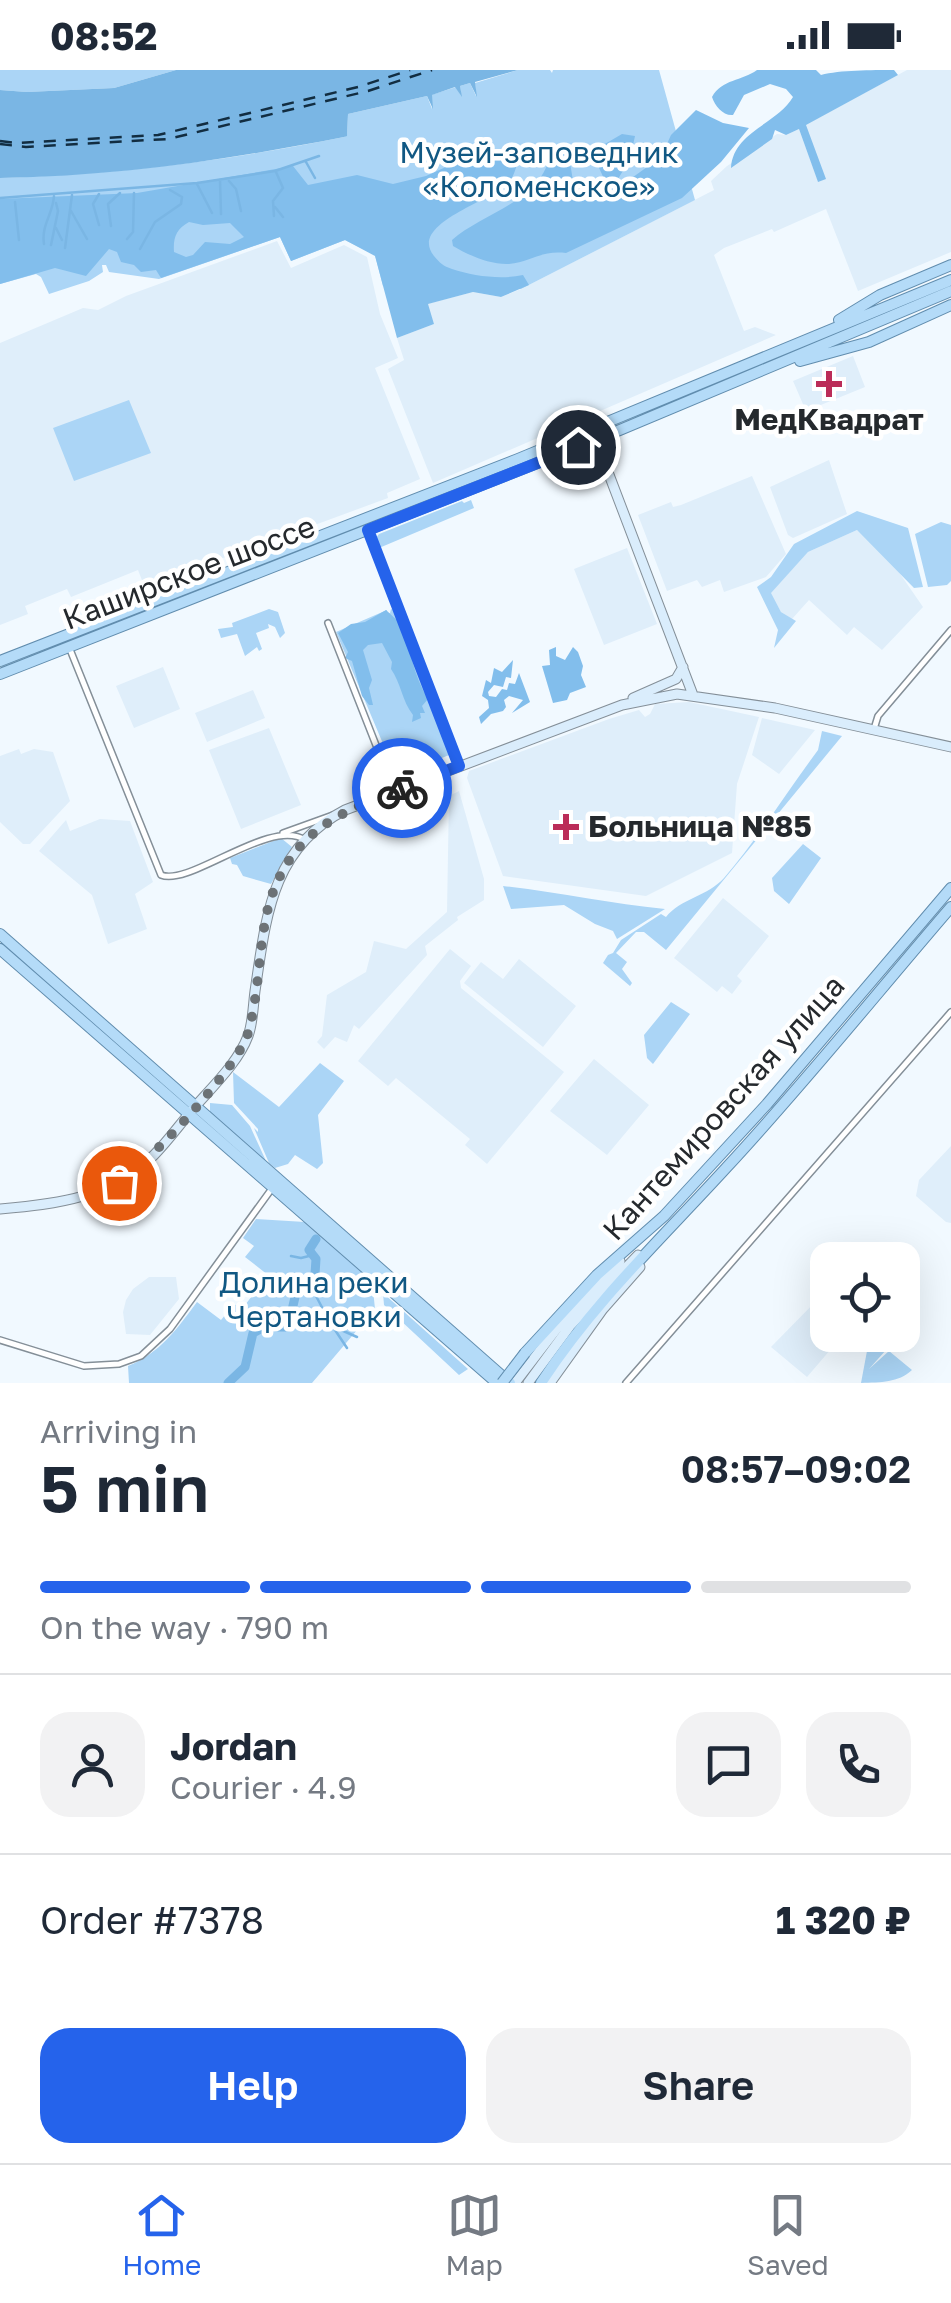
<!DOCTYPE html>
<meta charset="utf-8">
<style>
body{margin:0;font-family:"Golos Text",sans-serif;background:#f2f2f3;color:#1f2937;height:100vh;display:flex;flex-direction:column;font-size:38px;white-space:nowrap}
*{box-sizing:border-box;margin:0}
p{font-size:32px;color:#747a83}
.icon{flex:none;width:55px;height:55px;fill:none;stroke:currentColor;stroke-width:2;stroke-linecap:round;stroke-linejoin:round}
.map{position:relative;height:1313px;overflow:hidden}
.drawer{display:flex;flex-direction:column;background:#fff;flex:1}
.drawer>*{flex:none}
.buttons{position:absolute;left:810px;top:1172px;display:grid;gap:20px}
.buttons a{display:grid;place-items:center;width:110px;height:110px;border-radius:20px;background:#fff;box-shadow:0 10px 40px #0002;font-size:50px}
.pin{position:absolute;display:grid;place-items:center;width:85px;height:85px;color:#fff;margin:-42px;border:5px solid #fff;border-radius:50%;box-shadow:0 2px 10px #0007}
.courier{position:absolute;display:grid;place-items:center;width:100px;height:100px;margin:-50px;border:8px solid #2563eb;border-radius:50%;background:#fff;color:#222;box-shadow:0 2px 12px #0007}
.overview em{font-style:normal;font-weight:600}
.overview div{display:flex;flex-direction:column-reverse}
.overview{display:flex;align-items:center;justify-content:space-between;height:170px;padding:0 40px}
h1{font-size:65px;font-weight:600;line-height:75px}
.bar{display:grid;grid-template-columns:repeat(4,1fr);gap:15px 10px;align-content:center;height:120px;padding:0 40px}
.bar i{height:12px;border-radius:8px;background:#e0e1e3}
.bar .selected{background:#2563eb}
.bar p{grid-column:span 4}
.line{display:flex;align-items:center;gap:25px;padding:0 40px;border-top:2px solid #e0e1e3}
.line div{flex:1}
.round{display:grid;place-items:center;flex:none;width:105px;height:105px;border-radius:30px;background:#f2f2f3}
.button{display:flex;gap:20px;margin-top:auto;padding:20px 40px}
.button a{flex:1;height:115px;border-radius:30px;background:#2563eb;color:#fff;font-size:40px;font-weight:600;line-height:115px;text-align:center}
.button a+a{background:#f2f2f3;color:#1f2937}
.status{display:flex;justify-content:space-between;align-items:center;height:70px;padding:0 50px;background:#fff;direction:ltr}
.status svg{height:28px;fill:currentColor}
.tabs{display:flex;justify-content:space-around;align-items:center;height:140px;border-top:2px solid #e0e1e3;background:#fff;font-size:28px;color:#747a83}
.tabs a{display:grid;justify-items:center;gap:5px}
.tabs .selected{color:#2563eb}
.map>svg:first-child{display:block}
.built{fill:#dfeefa}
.green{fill:#abd5f6}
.forest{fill:#82beec;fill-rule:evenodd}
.water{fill:#7ab6e4}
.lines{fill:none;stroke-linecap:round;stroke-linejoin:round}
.stream{stroke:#7ab6e4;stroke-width:2.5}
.river{stroke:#7ab6e4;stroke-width:9}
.ferry{stroke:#122d41;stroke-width:2.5;stroke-dasharray:12 10;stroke-linecap:butt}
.street-casing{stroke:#848f98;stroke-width:8}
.secondary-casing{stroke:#848f98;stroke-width:11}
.primary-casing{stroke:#618dae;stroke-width:12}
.street{stroke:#fff;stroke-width:5}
.secondary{stroke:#daedfc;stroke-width:9}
.primary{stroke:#b4dbf8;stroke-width:10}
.primary-bridge-casing{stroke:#618dae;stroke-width:12;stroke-linecap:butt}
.primary-bridge{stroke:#b4dbf8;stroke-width:10}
.done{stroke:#6c7276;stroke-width:10;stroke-dasharray:0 18}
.route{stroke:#2563eb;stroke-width:12}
.poi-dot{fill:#bb2c58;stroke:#fff;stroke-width:4}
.labels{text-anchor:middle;stroke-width:9;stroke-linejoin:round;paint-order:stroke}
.park-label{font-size:30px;fill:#115883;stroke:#fff}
.poi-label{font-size:30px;font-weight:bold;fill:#25292d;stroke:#fff}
.street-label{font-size:30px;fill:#25292d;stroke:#fff}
</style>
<div class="status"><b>08:52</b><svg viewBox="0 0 49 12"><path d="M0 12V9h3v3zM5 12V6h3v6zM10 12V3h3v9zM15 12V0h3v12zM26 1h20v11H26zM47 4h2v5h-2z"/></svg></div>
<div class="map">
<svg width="951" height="1313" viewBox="0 0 951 1313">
<rect width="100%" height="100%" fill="#f1f9ff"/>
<!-- built -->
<path class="built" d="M907 0H951V182L858 221 826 139 774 162 772 159 724 178 714 185 744 261 755 257 776 265 433 413 388 299 404 290 397 268 434 254 427 234 473 222 501 227 521 219 714 120 711 111 727 96 777 64 786 65 799 59 818 111 825 109 805 55Z
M277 171 291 198 344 175 367 187 380 244 398 288 375 298 420 409 387 423 388 428 274 470 267 476 231 485 145 518 138 500 71 527 67 519 25 536 28 544 0 555V273L83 238 98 240 126 226Z
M853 286 865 317 806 341 793 311Z
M829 390 847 444 793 468 788 465 770 417Z
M752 406 786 484 766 507 724 522 720 510 702 517 697 510 667 521 638 445 671 432 673 437 681 435Z
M857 460 894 495 923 537 882 580 854 557 847 565 809 530 792 549 781 542 770 523 808 482Z
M627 478 657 554 604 575 574 499Z
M163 597 180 639 134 658 116 616Z
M253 620 265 648 207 672 195 643Z
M689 632 759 647 737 714 732 783 646 826 503 806 467 708 469 701 609 649 639 640 645 647 650 644 655 634Z
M762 648 815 660 779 704 752 685Z
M269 658 301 735 241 759 209 680Z
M19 679 21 684 34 679 53 682 70 731 30 774H23L0 752V686Z
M459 721 484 809V830L457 847 458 850 425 876 427 885 359 959 354 955 347 972 335 967 324 979 317 972 322 966 327 925 366 902 374 871 406 879 447 842 449 726Z
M100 749 130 751 153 812 135 824 147 859 108 874 92 825 39 781 66 750 70 761Z
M723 828 769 866 737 906 742 911 732 924 722 916 717 922 674 888Z
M450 879 471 896 460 911 461 918 564 1002 487 1094 465 1075 470 1069 396 1008 388 1016 358 991Z
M519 889 576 936 543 977 464 913 481 892 503 909Z
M594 989 649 1035 607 1085 550 1041Z
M951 1076V1153L946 1152 916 1126 919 1110Z
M149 1207H176L179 1229 150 1265 126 1264 123 1242 126 1230 133 1219Z
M820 1227 825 1231 827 1229 828 1265H843L807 1307 771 1277Z"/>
<!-- green -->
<path class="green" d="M0 0H176L114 18 27 22 0 20Z
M518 0H550L552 3 553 0H659L695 130 521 219 383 216 375 185 345 170 291 191 280 167 159 209 109 202 106 195H102L103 202 89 211 49 224 41 207 36 204 0 214V108C119 104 227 91 344 67L347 65 348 44 427 26 432 39 431 25 456 17 461 25 460 16 470 13 476 26 475 13Z
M129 330 151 383 74 411 53 358Z
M462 431 464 433 471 430 474 438 379 478 375 469 379 464Z
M857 441 908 458 923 517 914 518 857 460 808 482 771 523 781 542 796 551 774 578 778 560 757 517 771 507 794 474Z
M941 452 951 455V511L947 515 928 517 915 464Z
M269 539 278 542 285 563 280 568 275 557 268 554 269 558 256 563 262 579 259 581 257 577 245 586 237 564 221 568 218 559 233 557 232 553Z
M391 539 396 541 449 685 397 707 336 562 387 540V544L390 543Z
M822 661 842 666 666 880 644 862H636L616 883 627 892 622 899 632 913 630 916 603 893 608 885 613 883 621 870 661 844 666 847C680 829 708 826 724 808 758 768 787 722 818 680Z
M281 768 292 777 271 814 243 806 237 795 232 794 230 788Z
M803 774 821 788 789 834 774 821 772 808Z
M503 816C558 822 611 834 665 839L617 869 613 861 595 854 564 835 511 839Z
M671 932 690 944 653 994 647 988 644 965Z
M320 993 344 1011 318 1045 323 1093 317 1099 295 1085 288 1094 275 1098 269 1093 254 1058 258 1062V1059L234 1033 233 1002 279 1037Z
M210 1033 232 1035 250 1056 266 1091 210 1042Z
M256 1149 305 1152 372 1210 375 1239 312 1313H129L128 1296C160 1283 177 1259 197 1232L221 1250 234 1234 242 1239 268 1205 245 1187 254 1176 243 1168Z
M383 1223 468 1299 459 1305 384 1235Z
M870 1265H888L895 1270 869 1299 889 1281 912 1300C898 1313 881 1312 861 1313Z"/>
<!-- forest -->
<path class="forest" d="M757 0H816L821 5C840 0 872 0 894 0L898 5 806 55 826 109 818 112 799 59 786 65 775 60 772 69 731 98C733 62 777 54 793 27L786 19 770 14 744 25 733 45C723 46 715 36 712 27 722 9 742 11 757 0Z
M696 40 723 53 749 58 721 92 682 128 566 183C541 180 531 192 509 194 491 195 468 185 453 176L452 170C476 149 519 136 538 111 546 101 551 86 556 75L568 80 573 111 615 120 661 87 671 65Z
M622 64 635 66 630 89 618 109 605 111 595 89 598 78Z
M510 78 520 84C517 92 515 107 508 113 490 132 408 154 434 186 440 193 443 196 452 199 473 206 501 210 523 205L529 215 501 227 473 222 428 234 434 254 397 268 375 186 345 170 291 191 280 167 161 208 156 200 141 202 134 195 121 192 117 182 109 179 86 206 55 198 0 214V129L137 123 293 96 308 115 357 105 393 114 426 106 459 91 501 88ZM189 152 203 155 230 153 244 167 230 174 205 172 193 185 186 187 174 182C173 168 176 159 189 152Z
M386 540 402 555C411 580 413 605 428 629L422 636 425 643H420L421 648 412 652 413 645C402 631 401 613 391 599L392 592 382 573 368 575 363 580 372 610 369 618 373 635H369L362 626 352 591 345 588 348 582 338 563 351 554 365 552Z
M556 577V586L565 590 573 577 578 582 583 596 581 605 586 617 570 623 567 630 553 633 542 596 550 595 549 580Z
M513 590 511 608 506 607 503 617 494 615 488 622 489 626 496 627 502 619 507 620 509 613 515 614 519 603 530 632 512 643 523 630 509 626 504 630 506 637 503 641 491 644 481 654 479 647 489 638 488 630 482 626 486 610 491 613 494 598 502 602Z"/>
<!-- water -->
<path class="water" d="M176 0H518L475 12 477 27 470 13 460 16 462 27 455 17 432 25 433 39 427 26 348 44 347 66 344 67C226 90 121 106 0 108V20L27 22 114 18Z"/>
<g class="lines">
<!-- stream -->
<path class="stream" d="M306 92 315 108
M220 111 221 144
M229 111 236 119 241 141
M197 114 212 143
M99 124 93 134 99 155
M0 128 197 113 275 101 319 86
M15 132 19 170
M275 137 283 147
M71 141 87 169
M274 146 273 131 283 118 276 102
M111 156 108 134 120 123
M56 158 62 170
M127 169 133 162 134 123
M44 174C41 155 53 144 54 126
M51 175 58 141 56 133
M65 178 72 125
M140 179 155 152 181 134 182 127 170 120
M291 1186 301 1188 313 1185
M309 1213 332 1256 357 1267
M333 1257 347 1278"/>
<!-- river -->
<path class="river" d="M228 1313 245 1297 253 1263 264 1257H288L296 1223 315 1204 316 1189 309 1180 316 1169"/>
<!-- ferry -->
<path class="ferry" d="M0 71 16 73 158 65 358 17 410 0
M0 74 26 77 168 69 368 21 432 0"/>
<defs>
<path id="street" d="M369 462 458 695
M328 553 394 721
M69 577 161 805C190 817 270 747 305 770
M874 659 878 646 951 560
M283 763 333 745
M0 1270 84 1296 119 1294 141 1286 170 1259 273 1117
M626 1313 951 942"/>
<path id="secondary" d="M592 360 693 625
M633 628 676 609 683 597
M0 1139C57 1134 111 1128 154 1085 168 1071 180 1054 193 1039 211 1018 238 993 248 966 253 953 253 936 255 921 266 848 271 778 345 740L622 635 677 624 775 638 951 677
M515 1313 558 1257 620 1191
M528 1313 570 1256 638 1185
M550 1313 603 1239 640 1197"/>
<path id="primary" d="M839 250 880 225 951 195
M800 291 869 272 951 235
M0 591 518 389 951 210
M0 604 596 370 951 221
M0 864 510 1313
M0 879 497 1313
M525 1283 597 1205 664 1146 767 1034 951 818
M541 1313C593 1233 662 1168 726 1098 804 1014 876 924 951 837"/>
</defs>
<!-- street casing -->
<use href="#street" class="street-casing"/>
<!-- secondary casing -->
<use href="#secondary" class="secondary-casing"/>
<!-- primary casing -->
<use href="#primary" class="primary-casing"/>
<!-- street -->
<use href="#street" class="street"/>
<!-- secondary -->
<use href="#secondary" class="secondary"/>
<!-- primary -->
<use href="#primary" class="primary"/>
<defs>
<path id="primary-bridge" d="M502 1313 525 1283"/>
</defs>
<!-- primary-bridge casing -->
<use href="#primary-bridge" class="primary-bridge-casing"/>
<!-- primary-bridge -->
<use href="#primary-bridge" class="primary-bridge"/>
</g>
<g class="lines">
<!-- done -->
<path class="done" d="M119 1113C150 1091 238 998 248 963 260 921 258 876 269 834 291 762 338 743 402 718"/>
<!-- route -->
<path class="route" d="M402 718 459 696 368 460 578 377"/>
</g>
<!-- markers -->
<g class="poi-dot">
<path d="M824 299h10v10h10v10h-10v10h-10v-10h-10v-10h10z"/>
<path d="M561 742h10v10h10v10h-10v10h-10v-10h-10v-10h10z"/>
</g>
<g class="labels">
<!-- park labels -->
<g class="park-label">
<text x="539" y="93">Музей-заповедник<tspan x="539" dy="34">«Коломенское»</tspan></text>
<text x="314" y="1223">Долина реки<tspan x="314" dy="34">Чертановки</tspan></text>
</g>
<!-- poi labels -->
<g class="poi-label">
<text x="829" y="360">МедКвадрат</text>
<text x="588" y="767" text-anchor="start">Больница №85</text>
</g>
<!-- street labels -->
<g class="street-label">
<text transform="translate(189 503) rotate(-21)" y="10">Каширское шоссе</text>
<text transform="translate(724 1038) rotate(-48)" y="10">Кантемировская улица</text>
</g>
</g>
</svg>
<div class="buttons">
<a><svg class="icon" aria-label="locate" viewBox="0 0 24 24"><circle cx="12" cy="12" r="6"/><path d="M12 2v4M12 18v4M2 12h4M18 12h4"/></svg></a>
</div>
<div class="pin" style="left:119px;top:1113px;background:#ea580c"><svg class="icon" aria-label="bag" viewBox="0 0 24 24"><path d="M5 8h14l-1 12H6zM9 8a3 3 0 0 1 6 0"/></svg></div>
<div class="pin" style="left:578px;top:377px;background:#1f2937"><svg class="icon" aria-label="home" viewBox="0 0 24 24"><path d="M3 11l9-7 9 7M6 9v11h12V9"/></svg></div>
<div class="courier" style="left:402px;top:718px"><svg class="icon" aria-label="bike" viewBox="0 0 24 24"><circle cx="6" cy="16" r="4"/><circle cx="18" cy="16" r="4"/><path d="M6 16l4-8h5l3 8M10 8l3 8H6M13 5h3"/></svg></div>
</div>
<section class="drawer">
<div class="overview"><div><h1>5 min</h1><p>Arriving in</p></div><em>08:57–09:02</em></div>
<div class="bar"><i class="selected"></i><i class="selected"></i><i class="selected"></i><i></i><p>On the way · 790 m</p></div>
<div class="line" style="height:180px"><a class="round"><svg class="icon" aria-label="person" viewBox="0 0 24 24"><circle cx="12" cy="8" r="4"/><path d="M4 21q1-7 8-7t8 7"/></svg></a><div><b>Jordan</b><p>Courier · 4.9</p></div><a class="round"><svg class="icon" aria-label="chat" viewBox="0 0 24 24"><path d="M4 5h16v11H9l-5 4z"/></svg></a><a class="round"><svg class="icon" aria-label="phone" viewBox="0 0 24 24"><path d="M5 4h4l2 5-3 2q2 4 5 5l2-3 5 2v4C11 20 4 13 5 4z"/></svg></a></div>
<div class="line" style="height:130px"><div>Order #7378</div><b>1 320 ₽</b></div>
<div class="button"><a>Help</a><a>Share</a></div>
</section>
<nav class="tabs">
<a class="selected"><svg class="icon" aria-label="home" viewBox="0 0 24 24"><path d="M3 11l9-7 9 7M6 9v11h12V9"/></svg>Home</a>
<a><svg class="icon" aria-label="map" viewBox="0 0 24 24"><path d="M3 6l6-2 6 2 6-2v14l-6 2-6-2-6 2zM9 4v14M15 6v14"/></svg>Map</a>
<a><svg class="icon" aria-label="saved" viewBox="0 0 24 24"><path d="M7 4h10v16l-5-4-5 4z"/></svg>Saved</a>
</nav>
